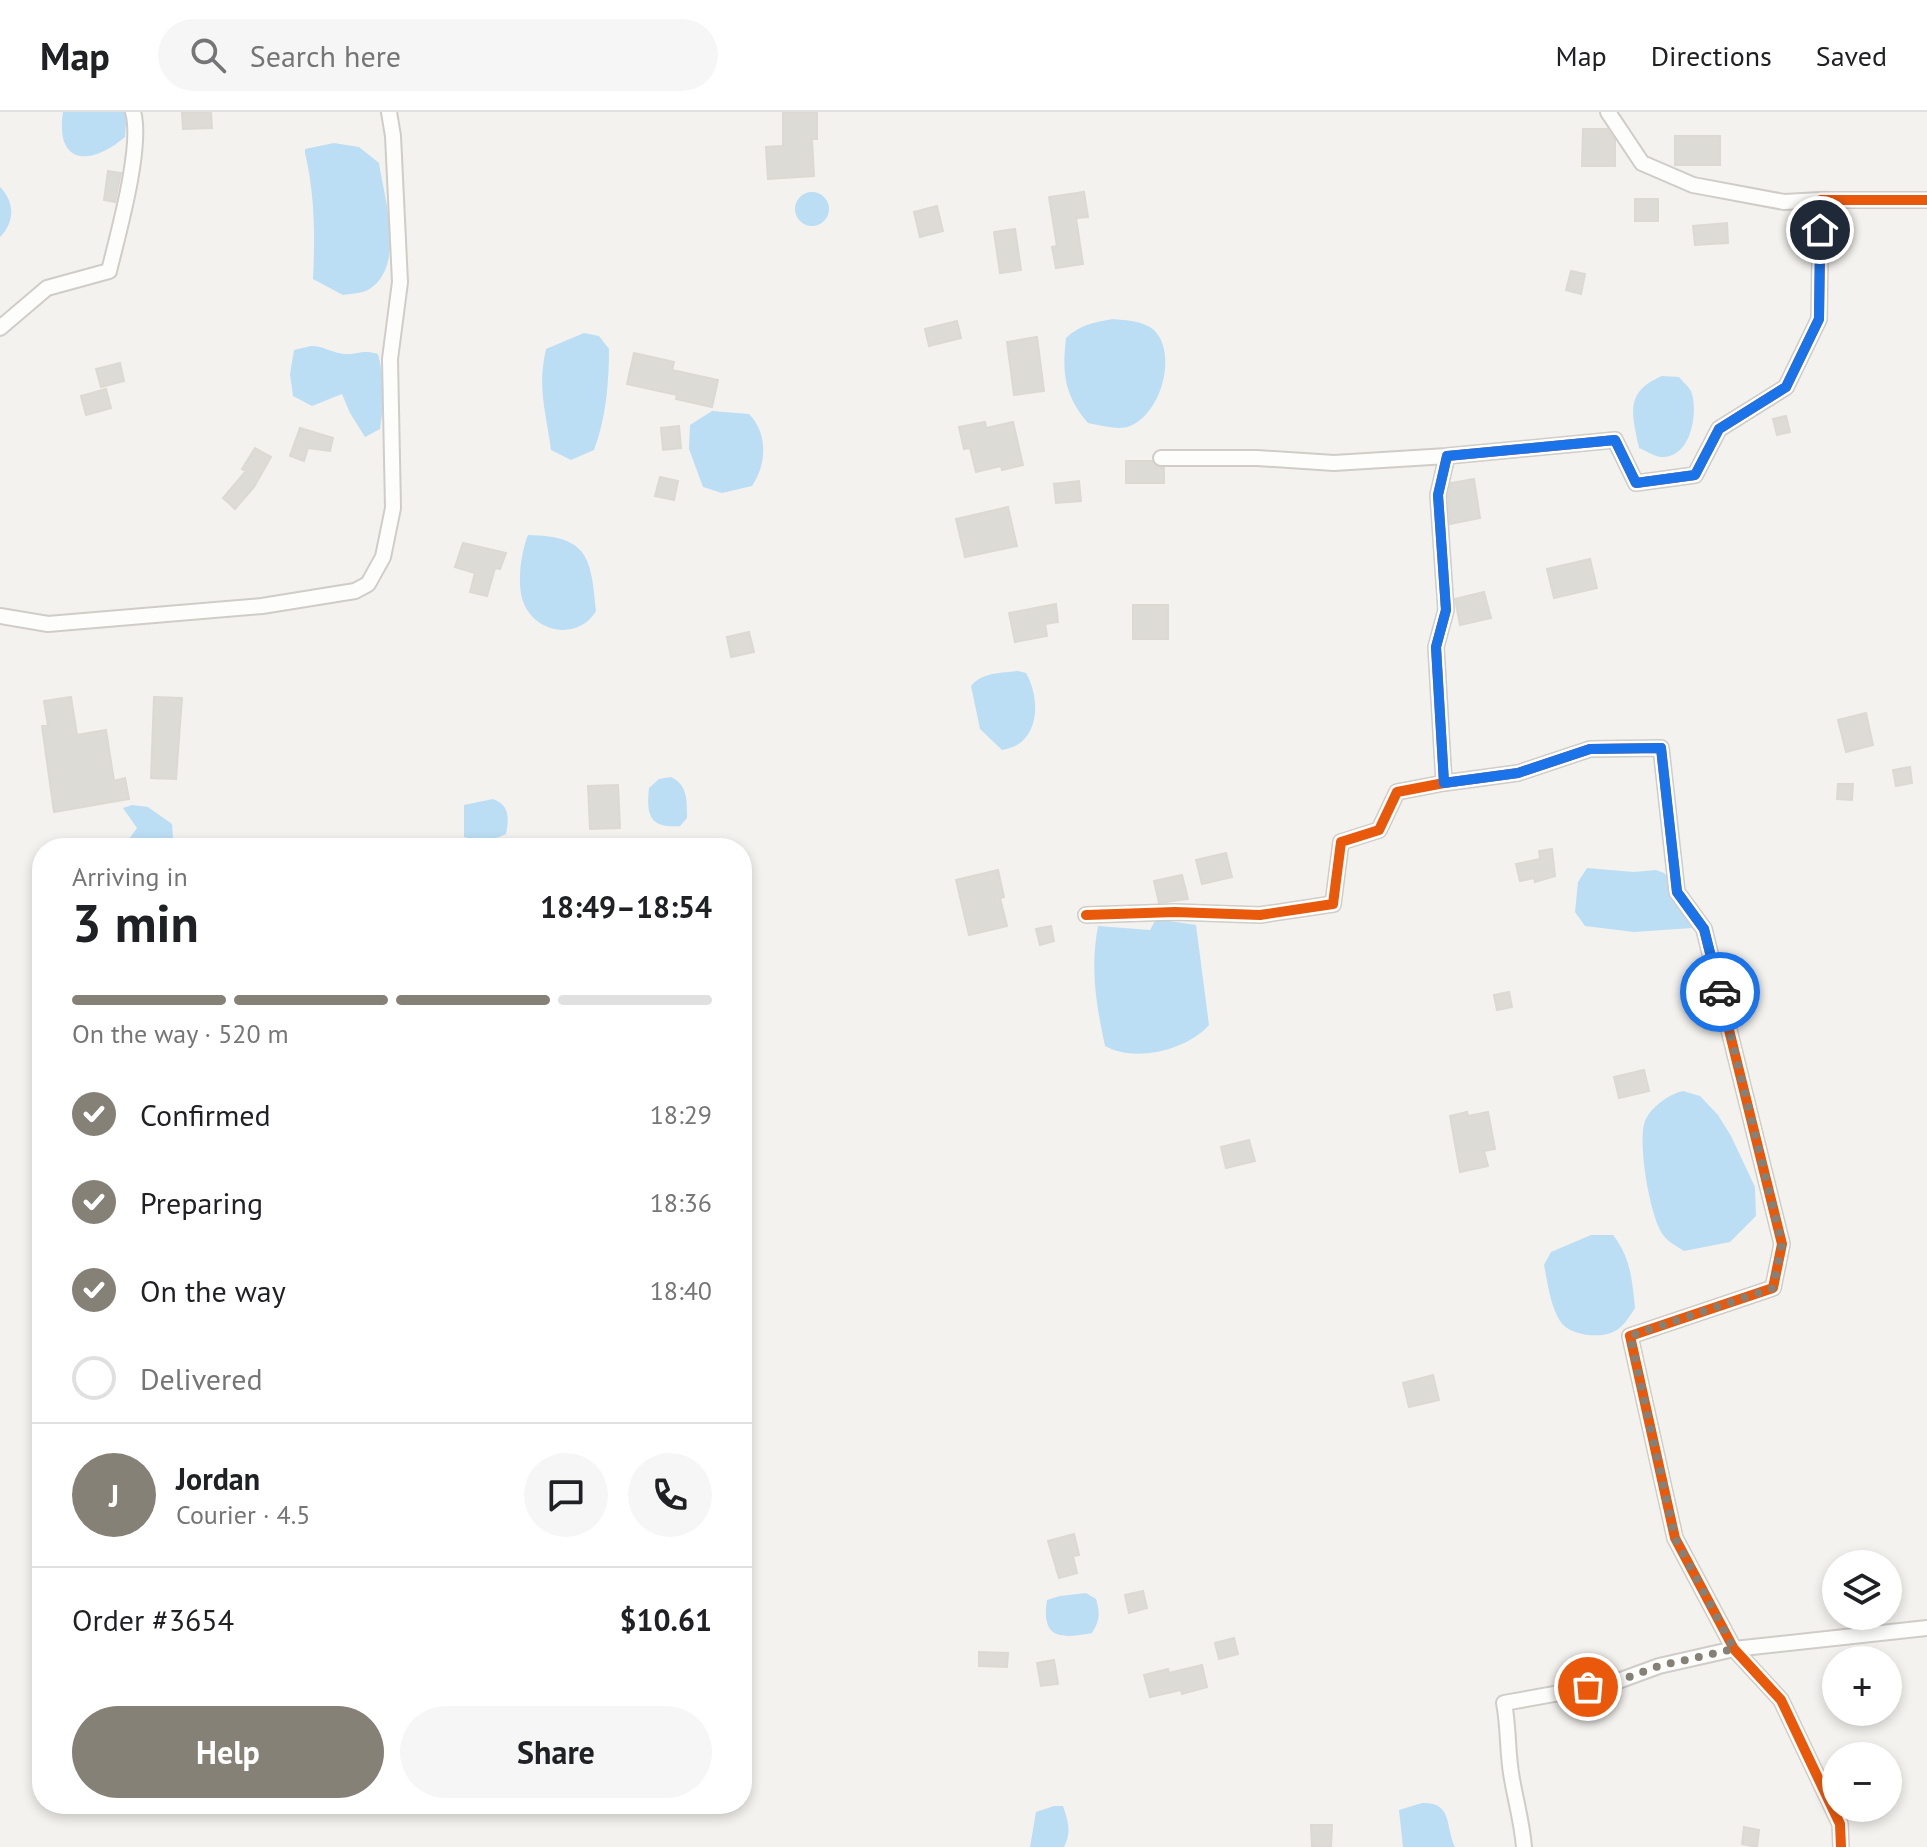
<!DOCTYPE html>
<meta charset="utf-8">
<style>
body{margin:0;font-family:"PT Sans",sans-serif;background:#f6f6f6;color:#202124;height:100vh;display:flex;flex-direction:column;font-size:30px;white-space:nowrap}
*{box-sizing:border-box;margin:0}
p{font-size:26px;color:#757577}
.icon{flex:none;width:44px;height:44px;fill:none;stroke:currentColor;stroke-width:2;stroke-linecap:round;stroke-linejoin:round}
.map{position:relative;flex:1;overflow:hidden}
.panel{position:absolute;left:32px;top:726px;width:720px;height:976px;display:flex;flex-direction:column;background:#fff;border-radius:32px;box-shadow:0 4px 12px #0003}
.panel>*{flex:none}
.tools{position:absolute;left:1822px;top:1438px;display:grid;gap:16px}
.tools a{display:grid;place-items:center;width:80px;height:80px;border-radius:50%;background:#fff;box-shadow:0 4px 12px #0003;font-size:40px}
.pin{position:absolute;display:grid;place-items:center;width:68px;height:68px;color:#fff;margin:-34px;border:4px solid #fff;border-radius:50%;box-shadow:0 2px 8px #0007}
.courier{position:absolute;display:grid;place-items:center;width:80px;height:80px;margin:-40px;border:6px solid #1a73e8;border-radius:50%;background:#fff;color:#222;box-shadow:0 2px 10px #0007}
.head em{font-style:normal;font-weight:700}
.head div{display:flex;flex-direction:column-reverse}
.head{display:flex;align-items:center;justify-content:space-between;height:136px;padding:0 40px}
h1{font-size:52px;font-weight:700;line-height:60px}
.bar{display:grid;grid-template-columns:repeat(4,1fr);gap:12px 8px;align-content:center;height:96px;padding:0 40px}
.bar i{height:10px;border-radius:6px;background:#e0e0e0}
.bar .on{background:#868177}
.bar p{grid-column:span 4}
.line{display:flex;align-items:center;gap:20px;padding:0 40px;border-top:2px solid #e0e0e0}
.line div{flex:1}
.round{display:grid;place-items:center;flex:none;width:84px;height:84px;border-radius:42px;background:#f6f6f6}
ol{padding:0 40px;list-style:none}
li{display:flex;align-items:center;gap:24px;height:88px}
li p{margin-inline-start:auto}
li .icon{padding:8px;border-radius:50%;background:#868177;color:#fff;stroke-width:4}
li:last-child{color:#757577}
li i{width:44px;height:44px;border:4px solid #e0e0e0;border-radius:50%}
.primary-button{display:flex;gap:16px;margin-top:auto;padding:16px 40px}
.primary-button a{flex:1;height:92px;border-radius:48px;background:#868177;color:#fff;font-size:32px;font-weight:700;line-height:92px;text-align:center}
.primary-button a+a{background:#f6f6f6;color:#202124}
header{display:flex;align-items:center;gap:48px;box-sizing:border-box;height:112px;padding:0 40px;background:#fff;border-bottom:2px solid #e0e0e0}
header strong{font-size:38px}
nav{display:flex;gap:44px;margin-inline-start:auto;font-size:28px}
.search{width:560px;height:72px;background:#f6f6f6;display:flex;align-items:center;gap:20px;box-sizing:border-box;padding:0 28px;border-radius:44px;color:#757577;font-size:30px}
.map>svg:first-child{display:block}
.water{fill:#bbdef5}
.building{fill:#dddbd6;stroke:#dcd9d3;stroke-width:2}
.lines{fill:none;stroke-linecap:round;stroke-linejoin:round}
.minor-casing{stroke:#d0cdc8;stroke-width:18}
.minor{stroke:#fdfdfc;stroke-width:14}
.cycleway-casing{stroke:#fff;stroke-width:15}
.cycleway{stroke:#e8590c;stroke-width:10}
.done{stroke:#868177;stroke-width:8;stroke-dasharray:0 14.4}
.route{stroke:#1a73e8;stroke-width:10}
</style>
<header>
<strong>Map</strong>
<div class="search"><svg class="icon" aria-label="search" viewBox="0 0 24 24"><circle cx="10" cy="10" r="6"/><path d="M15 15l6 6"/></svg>Search here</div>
<nav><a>Map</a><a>Directions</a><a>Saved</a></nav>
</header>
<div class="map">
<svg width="1927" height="1735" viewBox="0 0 1927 1735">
<rect width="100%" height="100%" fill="#f3f2ee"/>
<!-- water -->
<path class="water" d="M63 0H127L125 25C91 54 55 54 63 0Z
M334 31 359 35 379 51C384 86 407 155 368 178 362 181 350 182 343 183L313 167C315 124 315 83 305 41V37Z
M0 75C15 90 15 110 0 125Z
M795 97a17 17 0 1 1 34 0a17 17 0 1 1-34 0Z
M1113 207C1125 208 1144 209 1154 218 1178 242 1161 302 1130 314 1118 319 1101 313 1088 311 1064 283 1062 261 1066 226 1080 213 1094 210 1113 207Z
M584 221 599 224 609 237C609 270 606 307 594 338L571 348 551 338C546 300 537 276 546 237Z
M311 234C324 234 332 241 344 242 357 243 362 237 378 242 385 267 384 292 380 317L365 325 350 301 342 282 312 294 293 284 290 262 294 238Z
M1662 264 1679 265C1682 269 1689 275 1691 279 1699 300 1691 346 1662 345 1655 345 1645 338 1639 336 1632 302 1624 280 1662 264Z
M712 299 749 302C768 321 767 352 752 374L722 381 703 375 689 337 690 313Z
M528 423C589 424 591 446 596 499 579 528 537 522 524 492 516 474 521 440 528 423Z
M1018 559 1026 561C1042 589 1039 633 1002 638L980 617 971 574C982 560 1002 561 1018 559Z
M671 665C688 673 687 689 687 706L680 714C650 716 646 704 649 676L659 667Z
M493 687C510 693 509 707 506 722 491 729 479 730 464 725V693Z
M132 693 148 695 172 712 173 726 169 736H129V727L137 716 123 696Z
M1587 756 1634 760 1656 758 1664 761 1672 770 1673 786 1692 816 1634 820 1585 814 1575 800 1578 770Z
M1163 808 1196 813 1209 913C1187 938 1135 951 1105 934 1096 891 1090 858 1098 814L1150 818 1155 809Z
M1683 979 1700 984 1718 1003 1731 1024 1755 1075 1756 1104 1730 1130 1684 1139C1678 1135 1668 1130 1664 1124 1650 1108 1637 1029 1645 1009 1651 995 1669 982 1683 979Z
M1591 1123H1613C1631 1146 1632 1168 1635 1196 1629 1205 1623 1216 1613 1220 1599 1227 1568 1223 1560 1209 1550 1193 1548 1172 1544 1153L1551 1140Z
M1086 1481 1096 1487C1100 1500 1100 1509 1092 1521 1060 1527 1041 1527 1047 1488L1060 1484Z
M1422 1691C1453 1690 1445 1714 1455 1735H1403L1399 1698Z
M1054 1694H1063C1068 1708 1072 1721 1064 1735H1030L1036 1700Z"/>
<!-- building -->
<path class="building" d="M182 0H211L212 16 183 17Z
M783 1H817V27H812L814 64 768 67 766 35 783 34Z
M1583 17H1607L1615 28V54H1582Z
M1675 24H1720V53H1675Z
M108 59 121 61 115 90 104 88Z
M1084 80 1088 105 1076 106 1083 152 1056 156 1052 135 1057 134 1049 85Z
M1635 87H1658V109H1635Z
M937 94 943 119 920 125 914 100Z
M1727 111 1728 131 1695 133 1693 114Z
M1015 117 1021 158 1000 161 994 120Z
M1571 159 1585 162 1581 182 1566 178Z
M957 209 961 226 929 234 925 217Z
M1037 225 1044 279 1014 283 1007 230Z
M634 241 674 250 672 258 718 268 712 295 676 287 677 283 627 272Z
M120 251 124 269 101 275 96 257Z
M106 277 111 296 86 303 81 284Z
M1786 304 1790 320 1777 323 1773 307Z
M985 310 986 316 1013 310 1023 353 1002 358 1001 354 976 360 970 336 964 337 959 315Z
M679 314 681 336 663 338 661 316Z
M300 316 333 326 330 339 308 336 304 349 290 344Z
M255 336 271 345 254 375 235 397 223 386 246 359 242 357Z
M1126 349H1152L1157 355 1164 356V371H1126Z
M660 365 678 369 674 388 655 384Z
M1474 367 1480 406 1450 412 1448 384 1451 371Z
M1079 369 1081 389 1056 391 1054 372Z
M1008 395 1017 434 965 445 956 407Z
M463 431 506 441 500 457 495 456 487 484 470 480 475 461 455 455Z
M1590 447 1597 476 1554 486 1547 457Z
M1484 480 1491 506 1460 513 1455 487Z
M1056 492 1058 510 1045 512 1047 524 1015 530 1009 501Z
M1133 493H1168V527H1133Z
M749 520 754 540 731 545 727 525Z
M71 585 77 623 106 618 114 669 125 666 129 687 54 700 42 614H48L44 589Z
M154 585 182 586 176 667 151 666Z
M1866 601 1873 633 1846 640 1838 608Z
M1910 655 1912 671 1896 674 1893 658Z
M1838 672H1853L1852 688 1837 687Z
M618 673 620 716 590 717 588 674Z
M1552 737 1555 764 1535 770 1534 766 1520 769 1516 752 1540 747 1539 739Z
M1226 741 1232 765 1202 772 1196 748Z
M998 758 1004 785 1000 786 1007 814 969 823 956 768Z
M1182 763 1188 787 1159 791 1154 769Z
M1051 814 1054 829 1040 833 1036 817Z
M1509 880 1512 895 1497 898 1494 883Z
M1644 958 1649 979 1619 986 1614 965Z
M1467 1000 1468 1004 1488 1000 1495 1037 1484 1039 1488 1054 1460 1060 1450 1004Z
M1249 1028 1255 1049 1226 1056 1221 1035Z
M1433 1263 1439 1288 1409 1295 1403 1271Z
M1074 1422 1079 1443 1073 1444 1077 1461 1059 1466 1048 1429Z
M1143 1479 1147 1496 1129 1501 1125 1483Z
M1234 1526 1238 1542 1219 1547 1215 1531Z
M979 1540 1008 1541 1007 1555 979 1554Z
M1054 1548 1058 1572 1041 1574 1037 1551Z
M1202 1553 1207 1575 1182 1582 1181 1578 1150 1585 1144 1563 1168 1557 1169 1561Z
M1311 1713H1332L1331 1735H1312Z
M1744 1715 1759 1718 1757 1735 1742 1732Z"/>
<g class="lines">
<defs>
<path id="minor" d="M1608 0 1642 51 1693 73 1784 90 1821 88
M0 216 47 176 109 159C118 122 143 34 133 0
M1161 346H1257L1334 351 1447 344
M0 504 48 512 262 494 355 479 368 472 383 445 393 396 390 247 400 170 393 24 389 0
M1444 671 1518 661 1590 637 1661 636 1677 780 1704 817 1782 1132 1773 1176 1630 1224 1675 1426 1734 1537 1781 1588 1840 1712 1841 1735
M1086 803 1175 800 1260 803 1333 792 1341 730 1379 718 1397 680 1444 671 1436 535 1446 498 1438 383 1447 344 1615 328 1636 371 1695 363 1719 317 1786 275 1819 207 1821 88H1927
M1524 1735C1522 1711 1516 1690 1512 1667 1507 1642 1509 1616 1504 1591L1610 1572 1659 1554 1734 1537 1927 1516"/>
</defs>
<!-- minor casing -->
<use href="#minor" class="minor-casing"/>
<!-- minor -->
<use href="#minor" class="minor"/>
<defs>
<path id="cycleway" d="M1444 671 1518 661 1590 637 1661 636 1677 780 1704 817 1782 1132 1773 1176 1630 1224 1675 1426 1734 1537 1781 1588 1840 1712 1841 1735
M1086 803 1175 800 1260 803 1333 792 1341 730 1379 718 1397 680 1444 671 1436 535 1446 498 1438 383 1447 344 1615 328 1636 371 1695 363 1719 317 1786 275 1819 207 1821 88H1927"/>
</defs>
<!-- cycleway casing -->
<use href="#cycleway" class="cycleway-casing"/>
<!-- cycleway -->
<use href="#cycleway" class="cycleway"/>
</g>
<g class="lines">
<!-- done -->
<path class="done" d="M1588 1575 1610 1572 1659 1554 1734 1537 1675 1426 1630 1224 1773 1176 1782 1132 1720 880"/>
<!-- route -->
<path class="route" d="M1720 880 1704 817 1677 780 1661 636 1590 637 1518 661 1444 671 1436 535 1446 498 1438 383 1447 344 1615 328 1636 371 1695 363 1719 317 1786 275 1819 207 1820 118"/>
</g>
</svg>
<div class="tools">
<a><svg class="icon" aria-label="layers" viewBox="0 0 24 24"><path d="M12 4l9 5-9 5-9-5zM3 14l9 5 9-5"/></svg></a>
<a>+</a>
<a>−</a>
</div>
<div class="pin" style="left:1588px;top:1575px;background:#ea580c"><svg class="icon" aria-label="bag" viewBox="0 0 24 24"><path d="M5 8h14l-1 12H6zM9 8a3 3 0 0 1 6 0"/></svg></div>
<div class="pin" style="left:1820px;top:118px;background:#1f2937"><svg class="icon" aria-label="home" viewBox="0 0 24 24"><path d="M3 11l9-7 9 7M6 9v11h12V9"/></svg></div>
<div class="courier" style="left:1720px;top:880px"><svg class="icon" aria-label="car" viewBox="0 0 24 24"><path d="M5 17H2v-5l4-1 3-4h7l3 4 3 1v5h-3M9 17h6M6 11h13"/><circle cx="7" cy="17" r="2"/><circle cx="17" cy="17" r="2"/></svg></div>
<section class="panel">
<div class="head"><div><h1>3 min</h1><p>Arriving in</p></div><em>18:49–18:54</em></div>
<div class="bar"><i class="on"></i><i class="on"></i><i class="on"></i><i></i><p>On the way · 520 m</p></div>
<ol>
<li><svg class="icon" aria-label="check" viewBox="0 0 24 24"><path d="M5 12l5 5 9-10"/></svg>Confirmed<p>18:29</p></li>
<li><svg class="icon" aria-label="check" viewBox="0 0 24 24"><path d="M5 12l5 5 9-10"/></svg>Preparing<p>18:36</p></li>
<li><svg class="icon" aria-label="check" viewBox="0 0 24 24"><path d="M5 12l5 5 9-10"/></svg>On the way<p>18:40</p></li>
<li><i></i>Delivered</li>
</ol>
<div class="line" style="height:144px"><b class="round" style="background:#868177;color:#fff">J</b><div><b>Jordan</b><p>Courier · 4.5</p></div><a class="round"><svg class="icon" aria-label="chat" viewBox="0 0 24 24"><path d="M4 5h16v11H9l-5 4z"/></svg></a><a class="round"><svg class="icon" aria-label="phone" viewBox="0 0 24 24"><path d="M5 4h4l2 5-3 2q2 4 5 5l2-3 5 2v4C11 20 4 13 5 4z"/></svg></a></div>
<div class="line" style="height:104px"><div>Order #3654</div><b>$10.61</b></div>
<div class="primary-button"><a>Help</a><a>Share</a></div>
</section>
</div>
